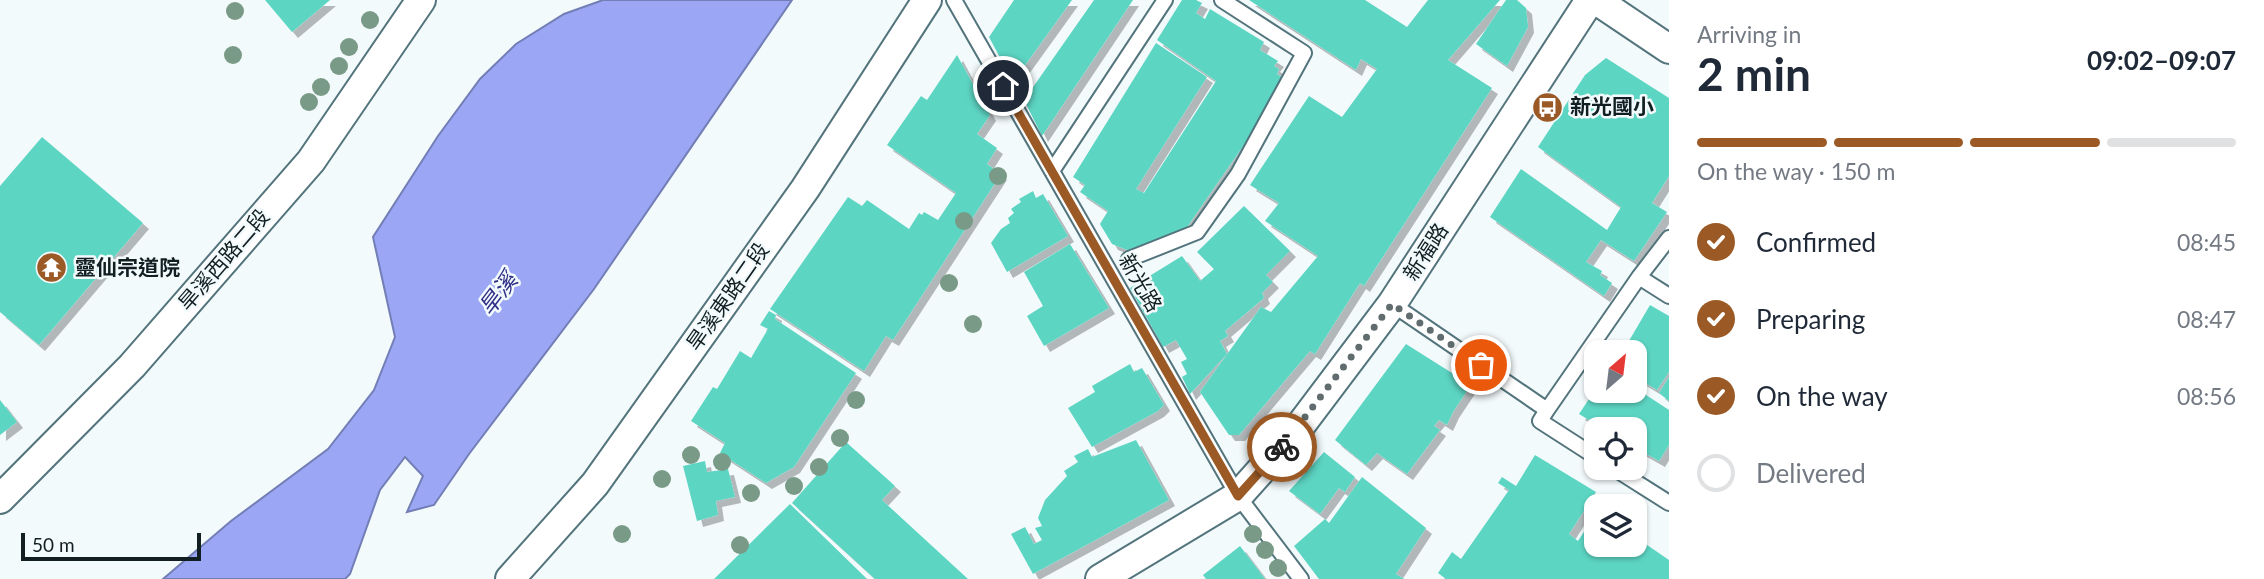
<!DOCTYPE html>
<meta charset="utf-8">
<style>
body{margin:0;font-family:Lato,"Noto Sans TC",sans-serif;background:#f6f6f7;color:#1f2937;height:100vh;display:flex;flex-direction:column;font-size:26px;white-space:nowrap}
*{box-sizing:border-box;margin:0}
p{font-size:23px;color:#747a83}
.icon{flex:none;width:38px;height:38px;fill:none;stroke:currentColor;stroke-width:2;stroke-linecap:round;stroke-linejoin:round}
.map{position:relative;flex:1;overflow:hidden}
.details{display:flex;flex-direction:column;background:#fff;width:595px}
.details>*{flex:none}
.needle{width:46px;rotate:28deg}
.buttons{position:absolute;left:1584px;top:340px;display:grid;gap:14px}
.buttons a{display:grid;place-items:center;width:63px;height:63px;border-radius:14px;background:#fff;box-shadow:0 2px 5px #0004;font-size:35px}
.scale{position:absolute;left:21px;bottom:18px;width:180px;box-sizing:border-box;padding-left:7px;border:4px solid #111f22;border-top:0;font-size:19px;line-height:24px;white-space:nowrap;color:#111f22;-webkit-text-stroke:5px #f3fafc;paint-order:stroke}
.pin{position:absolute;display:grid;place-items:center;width:60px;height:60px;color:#fff;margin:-30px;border:4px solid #fff;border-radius:50%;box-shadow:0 2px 7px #0007}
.courier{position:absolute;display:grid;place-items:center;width:70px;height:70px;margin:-35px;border:5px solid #9b5a25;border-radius:50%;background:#fff;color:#222;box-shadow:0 2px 9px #0007}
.overview em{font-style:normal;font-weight:700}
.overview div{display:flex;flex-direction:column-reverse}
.overview{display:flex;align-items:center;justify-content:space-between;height:119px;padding:0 28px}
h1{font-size:46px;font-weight:700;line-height:52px}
.bar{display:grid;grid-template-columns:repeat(4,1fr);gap:10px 7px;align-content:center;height:84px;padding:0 28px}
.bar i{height:9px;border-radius:5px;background:#e0e1e3}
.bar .current{background:#9b5a25}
.bar p{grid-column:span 4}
ol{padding:0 28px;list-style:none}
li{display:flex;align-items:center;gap:21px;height:77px}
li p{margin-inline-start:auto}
li .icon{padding:7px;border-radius:50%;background:#9b5a25;color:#fff;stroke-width:4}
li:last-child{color:#747a83}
li i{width:38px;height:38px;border:4px solid #e0e1e3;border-radius:50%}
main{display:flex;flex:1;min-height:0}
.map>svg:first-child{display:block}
.water{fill:#9ba7f4;stroke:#727eb5;stroke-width:2}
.building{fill:#5dd5c3;filter:url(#shadow)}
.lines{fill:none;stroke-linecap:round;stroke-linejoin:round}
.lane-casing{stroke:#53747c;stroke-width:18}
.street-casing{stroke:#53747c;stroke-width:32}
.lane{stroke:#fff;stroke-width:14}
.street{stroke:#fff;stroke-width:28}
.tree{fill:#789a86}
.done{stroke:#606c6e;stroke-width:7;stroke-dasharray:0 12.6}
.route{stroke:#9b5a25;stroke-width:9}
.labels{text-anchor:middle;stroke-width:5;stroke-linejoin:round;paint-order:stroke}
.poi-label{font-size:21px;font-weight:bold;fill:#111f22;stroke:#f3fafc;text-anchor:start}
.street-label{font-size:21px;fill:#111f22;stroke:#f3fafc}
.water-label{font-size:23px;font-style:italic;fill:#2f3087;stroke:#f3fafc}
</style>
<main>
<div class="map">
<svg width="1669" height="579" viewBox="0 0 1669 579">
<defs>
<filter id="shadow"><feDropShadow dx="6" dy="6" stdDeviation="0" flood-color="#0004"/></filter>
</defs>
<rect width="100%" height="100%" fill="#f3fafc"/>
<!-- water -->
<path class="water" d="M603 0H792L594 289 469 454 434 505 407 512 423 476 405 457 380 490 350 574 345 579H163L231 521 328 449 374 390 395 337 373 237 438 136 480 79 516 44 564 14Z"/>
<!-- building -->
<path class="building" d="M265 0H330L292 32Z
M1014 0H1072L1013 82 989 37Z
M1094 0H1133L1042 136 1024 100Z
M1182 0H1196L1202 3 1196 13 1205 19 1210 9 1264 42 1260 50 1278 61 1274 66 1279 69 1277 74 1288 81 1185 230 1135 253 1112 244 1100 224 1108 211 1080 192 1085 185 1073 177 1156 43 1207 77 1136 189 1144 193 1216 81 1157 40Z
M1249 0H1365L1407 27 1428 0H1500L1448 60 1492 88 1364 286 1360 283 1315 354 1310 351 1239 435H1229L1200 392 1261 307 1271 312 1318 256 1265 221 1279 203 1250 185 1309 96 1342 117 1377 69 1361 59 1356 70Z
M1506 0H1517L1526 8 1528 27 1507 66 1476 44Z
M957 55 990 115 977 134 997 148 987 164 1001 174 893 340 886 336 864 371 770 309 848 197 862 206 867 200 909 229 919 213 922 215 924 212 938 220 956 193 887 145 921 96 927 100Z
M1606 58 1669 98V176L1652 203 1667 212 1634 261 1601 240 1586 262 1602 271 1600 275 1612 283 1604 296 1490 217 1521 169 1607 230 1621 207 1538 147 1585 75Z
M42 137 143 223 39 345 0 312V186Z
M1033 191 1036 198 1043 194 1068 236 1007 272 991 243 1001 229 1010 223 1008 218 1014 213 1011 209 1021 202 1019 199Z
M1244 206 1290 251 1266 275 1273 282 1262 293 1264 298 1225 331 1228 336 1220 341 1227 354 1190 394 1182 377 1187 374 1181 362 1187 359 1176 340 1163 347 1130 288 1182 256 1200 281 1214 269 1197 252Z
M1070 244 1109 308 1044 346 1027 316 1043 306 1024 272Z
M1650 305 1669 316V372L1657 390 1634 376V352H1609L1617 340 1626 346Z
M769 311 776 315 775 319 856 373 794 467 766 483 720 453 725 443 691 421 713 387 717 389 740 351 751 358 768 329 760 325Z
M1406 344 1471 385 1453 412 1447 425 1439 420 1434 426 1440 430 1407 474 1377 453 1366 465 1335 440Z
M1130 364 1134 372 1142 368 1164 405 1158 411 1092 447 1068 408 1095 392 1092 386Z
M1669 377V401L1659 393Z
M1634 387 1669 410V445L1659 461 1634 447V429H1604L1579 414 1595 390H1634Z
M0 400 17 422 0 435Z
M1136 440 1169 500 1033 574 1011 534 1025 527 1034 544 1042 540 1035 528 1042 526 1038 518 1045 500 1067 476 1064 471 1078 462 1074 456 1088 449 1092 457Z
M846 442 895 486 882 500 968 579H875L792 503Z
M1324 452 1355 477 1345 492 1339 488 1320 514 1289 491Z
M1535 455 1596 492 1569 534 1578 541 1596 513V544H1634V536L1669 560V579H1446L1438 573 1452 552 1461 559 1509 490 1498 483 1502 477 1516 486Z
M705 461 707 472 728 469 735 497 716 501 718 515 697 521 683 466Z
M1362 477 1426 528 1396 574 1404 579H1319L1294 546 1325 519 1329 523Z
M790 504 867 579H714Z
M1240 546 1265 579H1206L1203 575Z"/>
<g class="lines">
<defs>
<path id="lane" d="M954 0 1238 496 1301 579
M1052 171 1165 0
M1669 238 1639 277 1669 296
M1129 259 1197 232 1238 174 1304 53 1222 0
M1392 304 1547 410 1540 421 1596 457
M1547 410 1639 277
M1612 467 1669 503"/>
<path id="street" d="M1596 0 1669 49
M0 499 132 366 311 161 421 0
M510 579 595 484 805 189 927 0
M1100 579 1238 496 1297 430 1392 304 1590 0"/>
</defs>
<!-- lane casing -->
<use href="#lane" class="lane-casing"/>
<!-- street casing -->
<use href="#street" class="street-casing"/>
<!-- lane -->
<use href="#lane" class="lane"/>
<!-- street -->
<use href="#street" class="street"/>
</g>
<!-- trees -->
<g class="tree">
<circle cx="235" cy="11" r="9"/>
<circle cx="370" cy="20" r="9"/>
<circle cx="349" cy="47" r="9"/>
<circle cx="233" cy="55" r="9"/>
<circle cx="339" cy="66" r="9"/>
<circle cx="321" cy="87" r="9"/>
<circle cx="309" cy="102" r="9"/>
<circle cx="998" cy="176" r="9"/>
<circle cx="964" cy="221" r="9"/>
<circle cx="949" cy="283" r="9"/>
<circle cx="973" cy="324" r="9"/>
<circle cx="856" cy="400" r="9"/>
<circle cx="840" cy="438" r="9"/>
<circle cx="691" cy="455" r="9"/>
<circle cx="722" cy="462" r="9"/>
<circle cx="819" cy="467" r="9"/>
<circle cx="662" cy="479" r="9"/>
<circle cx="794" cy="486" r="9"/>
<circle cx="751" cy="493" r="9"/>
<circle cx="622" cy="534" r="9"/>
<circle cx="1253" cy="534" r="9"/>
<circle cx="740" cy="545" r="9"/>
<circle cx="1265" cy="550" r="9"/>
<circle cx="1278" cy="568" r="9"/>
</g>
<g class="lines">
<!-- done -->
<path class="done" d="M1282 447 1392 304 1481 365"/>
<!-- route -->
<path class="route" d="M1003 86 1238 496 1282 447"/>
</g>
<!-- icons -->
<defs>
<symbol id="bus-disc" viewBox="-11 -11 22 22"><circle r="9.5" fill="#9b5a25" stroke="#f3fafc"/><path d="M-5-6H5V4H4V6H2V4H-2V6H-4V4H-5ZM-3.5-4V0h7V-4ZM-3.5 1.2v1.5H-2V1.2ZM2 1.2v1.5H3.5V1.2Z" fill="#fff"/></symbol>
<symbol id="temple-disc" viewBox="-11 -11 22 22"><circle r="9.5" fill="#9b5a25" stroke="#f3fafc"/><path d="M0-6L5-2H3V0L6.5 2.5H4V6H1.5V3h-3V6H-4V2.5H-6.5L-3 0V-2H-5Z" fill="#fff"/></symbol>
</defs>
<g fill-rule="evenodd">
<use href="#bus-disc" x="1530" y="90" width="35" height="35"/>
<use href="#temple-disc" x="34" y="250" width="35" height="35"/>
</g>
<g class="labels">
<!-- poi labels -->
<g class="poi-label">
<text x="1570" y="114">新光國小</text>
<text x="75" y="275">靈仙宗道院</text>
</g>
<!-- street labels -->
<g class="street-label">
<text transform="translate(1426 252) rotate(-57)" y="7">新福路</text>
<text transform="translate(224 260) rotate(-49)" y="7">旱溪西路二段</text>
<text transform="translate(1140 283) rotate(60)" y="7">新光路</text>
<text transform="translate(728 297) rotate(-55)" y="7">旱溪東路二段</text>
</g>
<!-- water labels -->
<g class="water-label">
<text transform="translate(498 294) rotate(-53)" y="8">旱溪</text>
</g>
</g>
</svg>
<div class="buttons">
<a><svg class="needle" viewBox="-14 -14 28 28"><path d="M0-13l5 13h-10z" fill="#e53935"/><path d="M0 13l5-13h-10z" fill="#747a83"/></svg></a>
<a><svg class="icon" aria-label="locate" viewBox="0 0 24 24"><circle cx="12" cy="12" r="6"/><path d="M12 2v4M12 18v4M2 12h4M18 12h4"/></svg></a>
<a><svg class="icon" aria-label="layers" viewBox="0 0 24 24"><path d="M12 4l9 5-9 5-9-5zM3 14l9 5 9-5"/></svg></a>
</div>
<div class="scale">50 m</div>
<div class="pin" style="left:1481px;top:365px;background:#ea580c"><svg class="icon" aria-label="bag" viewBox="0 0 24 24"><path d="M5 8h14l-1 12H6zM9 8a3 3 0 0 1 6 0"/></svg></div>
<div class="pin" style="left:1003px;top:86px;background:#1f2937"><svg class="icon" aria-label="home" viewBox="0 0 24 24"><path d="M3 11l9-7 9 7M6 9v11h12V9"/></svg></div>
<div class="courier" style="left:1282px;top:447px"><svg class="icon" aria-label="bike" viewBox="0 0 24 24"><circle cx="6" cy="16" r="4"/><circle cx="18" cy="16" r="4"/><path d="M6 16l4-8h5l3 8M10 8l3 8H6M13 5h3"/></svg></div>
</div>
<section class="details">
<div class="overview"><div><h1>2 min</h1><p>Arriving in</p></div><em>09:02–09:07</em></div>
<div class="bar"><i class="current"></i><i class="current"></i><i class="current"></i><i></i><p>On the way · 150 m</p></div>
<ol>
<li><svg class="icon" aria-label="check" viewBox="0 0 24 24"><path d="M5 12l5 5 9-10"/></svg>Confirmed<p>08:45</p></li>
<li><svg class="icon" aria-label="check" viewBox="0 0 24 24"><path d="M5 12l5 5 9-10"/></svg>Preparing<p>08:47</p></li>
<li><svg class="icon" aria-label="check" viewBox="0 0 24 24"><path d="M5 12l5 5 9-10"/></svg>On the way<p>08:56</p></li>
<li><i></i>Delivered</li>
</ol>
</section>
</main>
